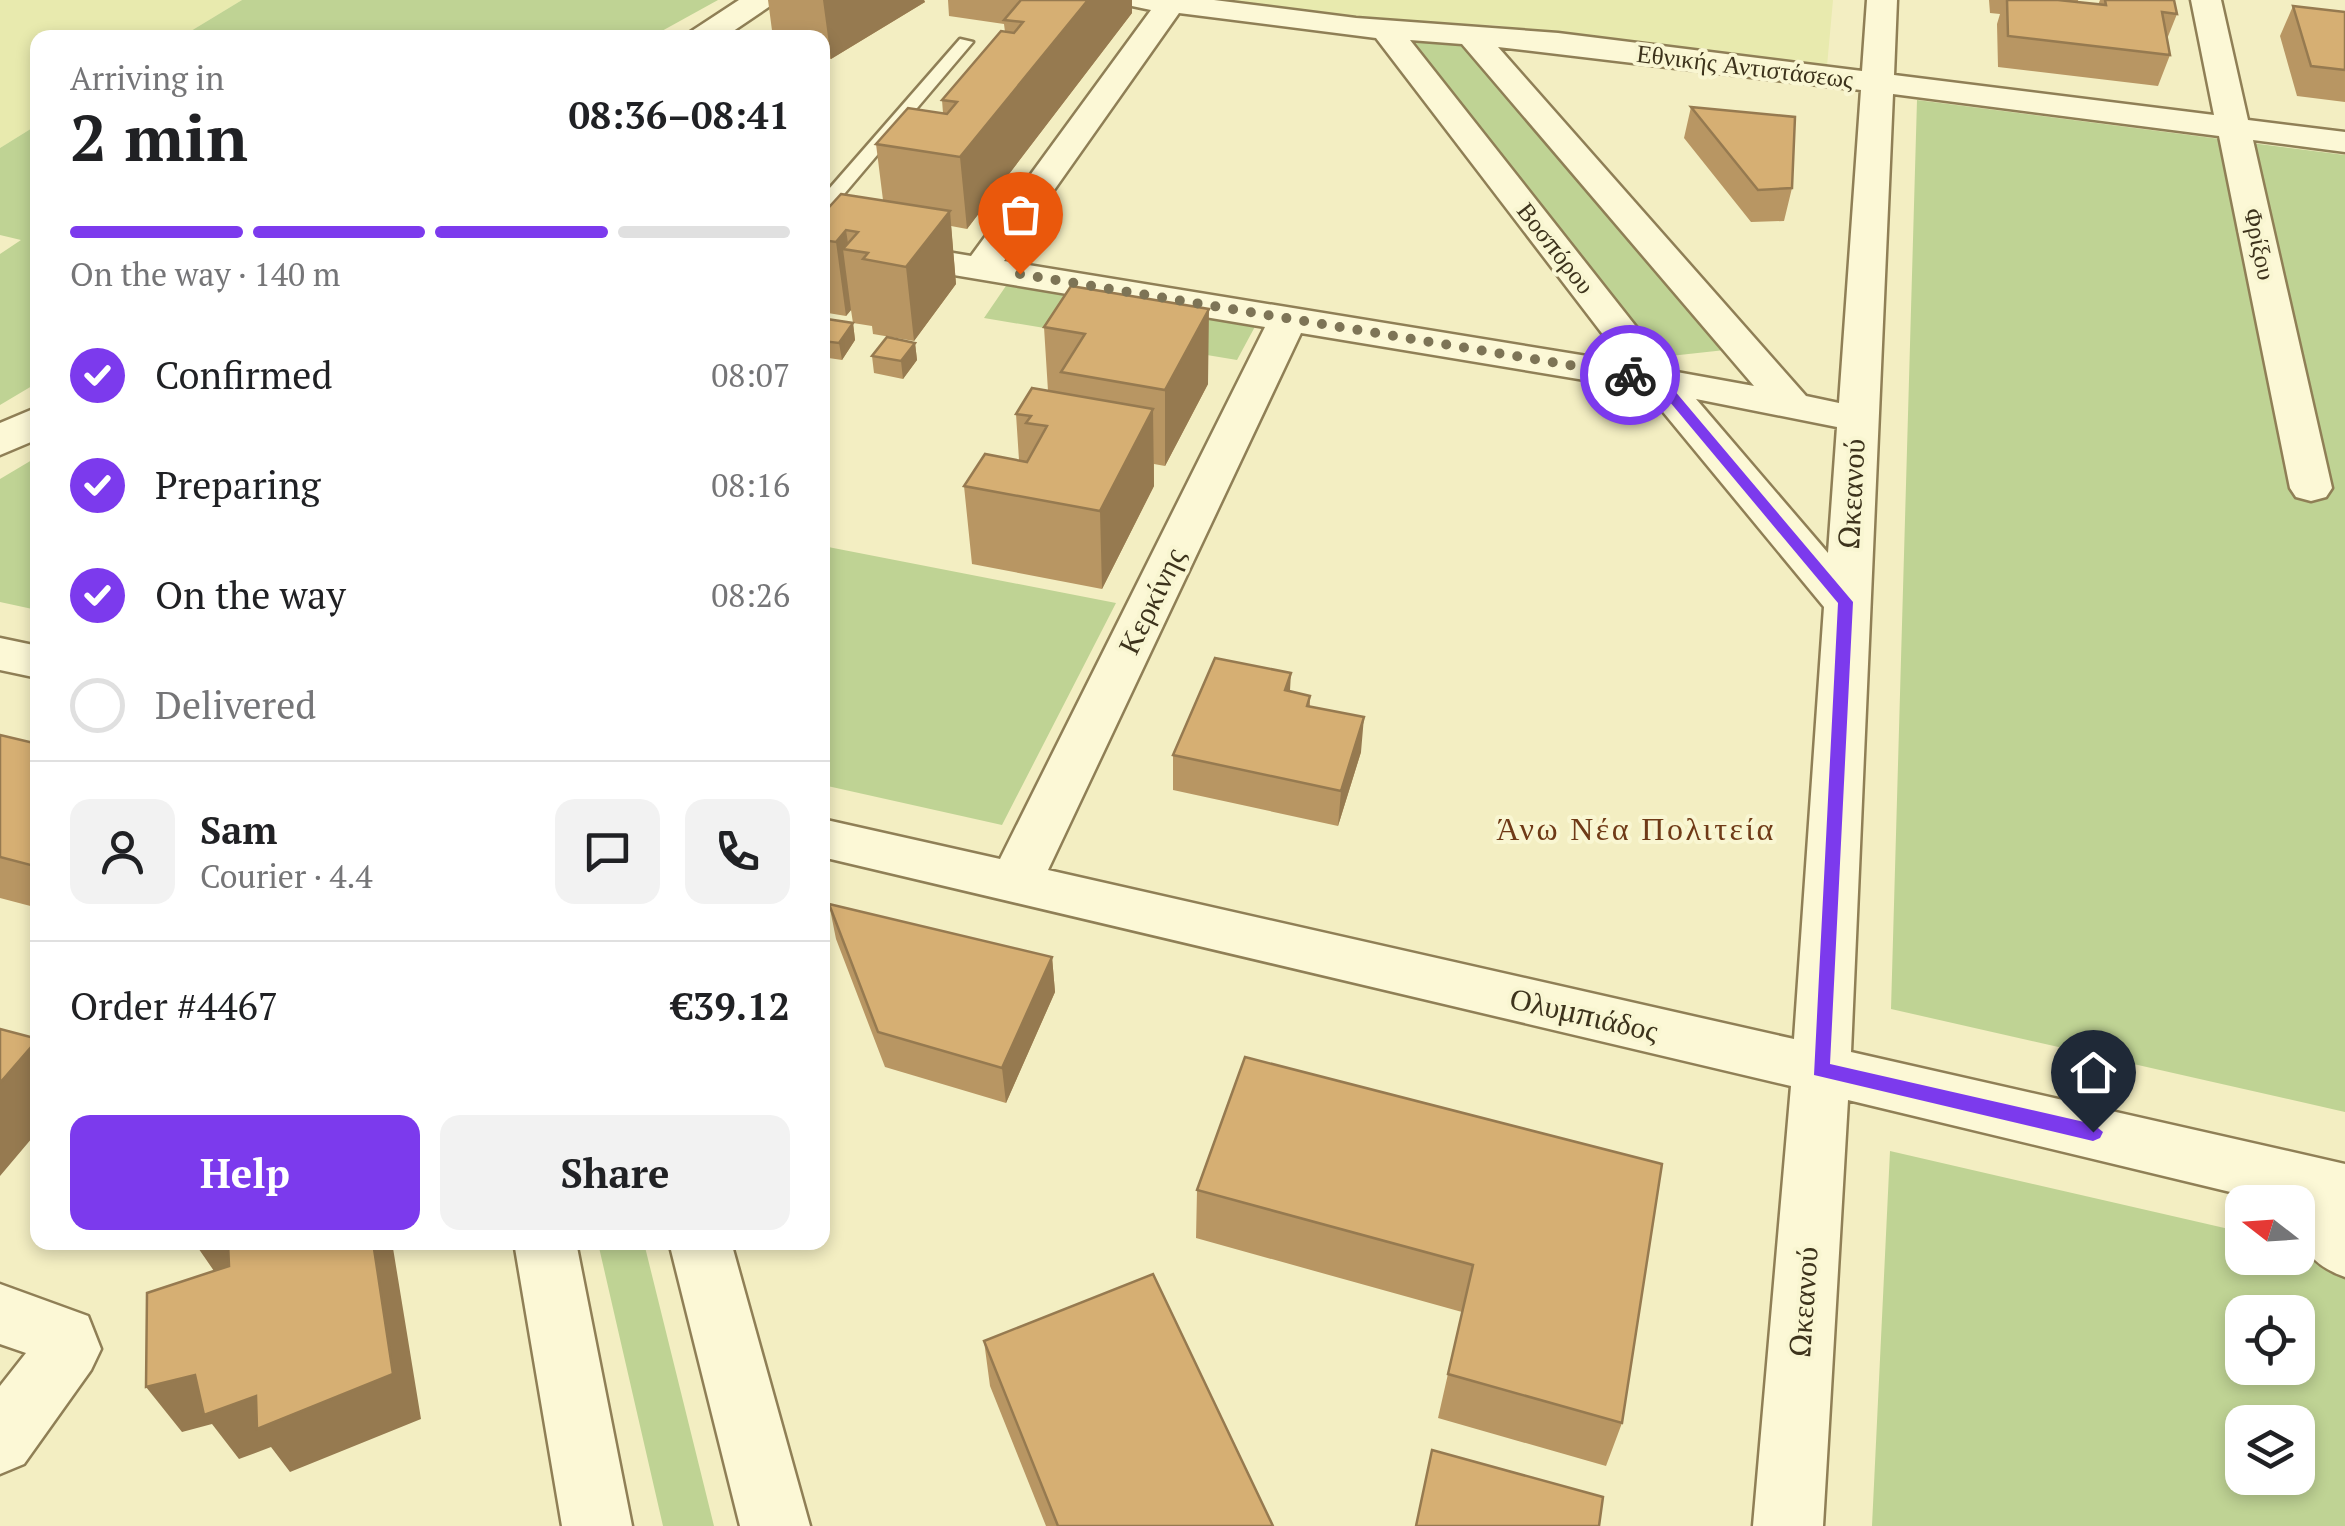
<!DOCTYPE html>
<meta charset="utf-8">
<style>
body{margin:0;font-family:"PT Serif",serif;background:#f2f2f2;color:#202124;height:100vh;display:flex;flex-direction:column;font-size:38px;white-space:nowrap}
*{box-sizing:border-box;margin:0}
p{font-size:32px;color:#757577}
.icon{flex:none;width:55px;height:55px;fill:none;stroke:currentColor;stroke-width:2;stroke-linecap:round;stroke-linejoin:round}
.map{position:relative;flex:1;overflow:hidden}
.sheet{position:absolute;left:30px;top:30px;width:800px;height:1220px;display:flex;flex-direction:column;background:#fff;border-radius:20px;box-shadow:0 5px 15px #0003}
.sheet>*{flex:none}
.needle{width:65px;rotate:287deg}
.buttons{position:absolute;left:2225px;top:1185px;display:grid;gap:20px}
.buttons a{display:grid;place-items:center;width:90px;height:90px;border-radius:20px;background:#fff;box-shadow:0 5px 15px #0003;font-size:50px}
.pin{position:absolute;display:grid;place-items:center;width:85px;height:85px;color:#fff;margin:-102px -42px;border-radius:50% 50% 50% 0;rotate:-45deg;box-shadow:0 0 10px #0007}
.pin .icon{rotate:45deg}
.courier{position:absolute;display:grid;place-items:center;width:100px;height:100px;margin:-50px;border:8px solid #7c3aed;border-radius:50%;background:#fff;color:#222;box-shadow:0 2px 12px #0007}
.overview em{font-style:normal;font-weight:700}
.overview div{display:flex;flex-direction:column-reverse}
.overview{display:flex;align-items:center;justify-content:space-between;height:170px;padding:0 40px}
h1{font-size:65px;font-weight:700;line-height:75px}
.bar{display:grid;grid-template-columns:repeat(4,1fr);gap:15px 10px;align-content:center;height:120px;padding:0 40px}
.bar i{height:12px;border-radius:8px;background:#e0e0e0}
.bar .active{background:#7c3aed}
.bar p{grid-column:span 4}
.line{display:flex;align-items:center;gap:25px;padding:0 40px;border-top:2px solid #e0e0e0}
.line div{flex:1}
.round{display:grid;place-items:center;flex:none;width:105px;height:105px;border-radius:20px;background:#f2f2f2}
ol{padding:0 40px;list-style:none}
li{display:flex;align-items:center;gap:30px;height:110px}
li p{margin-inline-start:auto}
li .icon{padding:10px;border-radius:50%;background:#7c3aed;color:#fff;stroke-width:4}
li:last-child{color:#757577}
li i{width:55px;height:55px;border:5px solid #e0e0e0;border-radius:50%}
.action{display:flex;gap:20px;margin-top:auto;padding:20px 40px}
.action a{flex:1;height:115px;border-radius:20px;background:#7c3aed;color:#fff;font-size:40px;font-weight:700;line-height:115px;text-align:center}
.action a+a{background:#f2f2f2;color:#202124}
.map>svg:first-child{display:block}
.farmland{fill:#e8eaae}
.green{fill:#bfd394;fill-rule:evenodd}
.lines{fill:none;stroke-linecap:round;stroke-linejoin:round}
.service-casing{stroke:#8f7f56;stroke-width:5}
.minor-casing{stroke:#8f7f56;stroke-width:5}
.tertiary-casing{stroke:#8f7f56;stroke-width:5}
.service{fill:#fcf8d6;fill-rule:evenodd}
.minor{fill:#fcf8d6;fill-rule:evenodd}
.tertiary{fill:#fcf8d6;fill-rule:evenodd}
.wall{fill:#b89663}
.shaded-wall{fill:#967a50}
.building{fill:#d6af73;stroke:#967a50;stroke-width:2.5}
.route{fill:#7c3aed}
.done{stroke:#7d7456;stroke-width:10;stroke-dasharray:0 18}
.labels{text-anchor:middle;stroke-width:8;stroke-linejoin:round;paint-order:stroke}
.far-street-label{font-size:25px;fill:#3d331c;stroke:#f9f6d2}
.street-label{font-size:30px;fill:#3d331c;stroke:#f9f6d2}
.neighbourhood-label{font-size:32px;letter-spacing:2.5px;fill:#6f3a17;stroke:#f9f6d2}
</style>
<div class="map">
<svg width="2345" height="1526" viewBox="0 0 2345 1526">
<rect width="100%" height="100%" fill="#f3eec2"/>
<!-- farmland -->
<path class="farmland" d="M0 0H242L181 37 38 38 37 125 0 148Z
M1184 0H1833L1827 66 1493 25 1371 23Z"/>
<!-- green -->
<path class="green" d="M242 0H718L651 37H181Z
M1410 40 1473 46 1725 350 1661 357Z
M1917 100 2345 155V1112L1891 1009Z
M37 125V383L0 405V254L21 240 0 235V148Z
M1010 280 1258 321 1237 360 984 318Z
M37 457V610L0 602V479Z
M823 546 1116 603 1002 825 823 785Z
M1890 1151 2242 1232V1258H2298V1244L2345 1255V1526H1872ZM2242 1312H2298V1368H2242ZM2242 1422H2298V1478H2242Z
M598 1243H644L714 1526H663Z"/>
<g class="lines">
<defs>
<path id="service" d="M960 39 973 42 828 213 822 214V197Z"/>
<path id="minor" d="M1128 0H1214L1356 18 1558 33 1862 71 1867 0H1897L1894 75 2214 115 2191 0H2221L2248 120 2345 132V152L2253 140 2332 488 2326 497 2311 501 2296 497 2290 488 2219 136 1893 94 1851 1052 2345 1164V1277C2306 1263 2298 1242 2298 1202H2272L1848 1100 1823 1526H1753L1791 1086 822 857V819L1000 859 1265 327 822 253V231L971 256 1151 10 1132 6ZM1179 13 1376 38 1624 362 1004 261ZM1410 40 1462 44 1754 386 1671 371ZM1498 47 1861 90 1839 403 1806 396ZM1301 333 1645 390 1824 607 1794 1039 1048 870ZM1696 399 1837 427 1828 553Z
M0 638 38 646V678L0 670Z
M514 1242H576L632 1526H562Z
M669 1242H731L810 1526H740Z
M0 1284 88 1316 101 1349 91 1370 24 1464 0 1474V1386L26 1353 0 1344Z"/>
<path id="tertiary" d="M739 0H779L723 38H681Z
M38 407V439L0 455V423Z"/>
</defs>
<!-- service casing -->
<use href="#service" class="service-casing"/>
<!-- minor casing -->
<use href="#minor" class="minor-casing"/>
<!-- tertiary casing -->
<use href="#tertiary" class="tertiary-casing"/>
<!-- service -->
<use href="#service" class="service"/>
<!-- minor -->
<use href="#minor" class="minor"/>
<!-- tertiary -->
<use href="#tertiary" class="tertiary"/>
</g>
<!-- wall -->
<path class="wall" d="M768 0H924L925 2 831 59 822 56V38H773Z
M948 0H1132V13L967 229 951 226 956 284 914 341 873 334 872 326 853 323 851 310 846 316 822 312V215L883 200 876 144 943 113 942 100 1005 32 1004 24 949 16Z
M1989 0H2078V2L2098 5 2100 0H2174L2177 14 2167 39 2170 55 2158 86 1998 67 1997 24 2000 14 1990 13Z
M2293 6 2345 12V102L2297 96 2280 36Z
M1691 107 1792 188 1784 221 1751 222 1684 138Z
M1071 286 1208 384 1165 466 1154 464V486L1102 589 972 564 964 486 1019 460 1016 414 1048 391 1044 327Z
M853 323 855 340 842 360 822 357V326Z
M915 343 917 360 903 379 874 373 872 356Z
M1290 692 1310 696V706L1361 752 1338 826 1173 790V755Z
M0 735 38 744V908L0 898Z
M829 904 1052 957 1055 992 1006 1103 885 1067 836 939Z
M1662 1164 1622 1423 1606 1466 1438 1418 1462 1312 1196 1238 1197 1190Z
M984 1341 1273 1526H1046L990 1386Z"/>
<!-- shaded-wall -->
<path class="shaded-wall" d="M823 0H924L925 2 831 59Z
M1088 0H1132V13L967 229 960 157Z
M950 211 956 284 914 341 906 267Z
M846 230 849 250 843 249 851 310 846 316 836 242Z
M1209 309 1208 384 1165 466V390Z
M853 323 855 340 842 360 839 343Z
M915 343 917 360 903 379 901 361Z
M1153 409 1154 486 1102 589 1100 511Z
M1291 673 1289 708 1285 690Z
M1364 717 1361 752 1338 826 1341 791Z
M1052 957 1055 992 1006 1103 1002 1068Z
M38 1040V1131L0 1176V1083Z
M194 1242H247L258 1259 214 1271Z
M373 1242H392L421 1419 290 1472 271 1447 239 1459 212 1424 182 1432 146 1387 195 1375Z"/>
<!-- building -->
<path class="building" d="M1021 0H1088L960 157 876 144 908 108 947 114 957 102 942 100 1001 31 1014 33 1023 22 1004 20Z
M2007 0H2058L2106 5 2105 0H2174L2177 14 2162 12 2170 55 2008 36Z
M2293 6 2345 12V70L2311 66Z
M1691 107 1795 117 1792 188 1758 190Z
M841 194 950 211 906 267 863 259 868 253 843 249 858 232 846 230 836 242 822 240V215Z
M1071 286 1209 309 1165 390 1061 372 1085 334 1044 327Z
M827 319 853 323 839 343 822 341V326Z
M887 337 915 343 901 361 872 356Z
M1032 388 1153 409 1100 511 964 486 985 454 1027 462 1047 426 1026 423 1031 416 1016 414Z
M1215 658 1291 673 1285 690 1310 696 1307 706 1364 717 1341 791 1173 755Z
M0 735 38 744V867L0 857Z
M829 904 1052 957 1002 1068 878 1032Z
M0 1029 38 1039 0 1083Z
M1245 1057 1662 1164 1622 1423 1448 1374 1473 1265 1197 1190Z
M228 1242H373L393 1374 257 1429 256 1396 204 1415 195 1375 146 1387 147 1293 229 1266Z
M1153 1274 1273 1526H1058L984 1341Z
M1432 1450 1603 1497 1599 1526H1416Z"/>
<!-- route -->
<path class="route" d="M1630 371 1663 377 1853 602 1830 1064 2093 1124 2103 1132 2100 1138 2093 1141 1814 1075 1838 603 1654 383 1625 378Z"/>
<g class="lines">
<!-- done -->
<path class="done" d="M1020 274 1630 375"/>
</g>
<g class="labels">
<!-- far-street labels -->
<g class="far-street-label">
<text transform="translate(1745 66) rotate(7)" y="9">Εθνικής Αντιστάσεως</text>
<text transform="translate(2260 244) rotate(78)" y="9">Φρίξου</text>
<text transform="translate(1556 248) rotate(52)" y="9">Βοσπόρου</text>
</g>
<!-- street labels -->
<g class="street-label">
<text transform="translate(1852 494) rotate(-87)" y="10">Ωκεανού</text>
<text transform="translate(1152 601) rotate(-64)" y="10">Κερκίνης</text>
<text transform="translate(1584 1015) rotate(13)" y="10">Ολυμπιάδος</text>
<text transform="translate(1804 1302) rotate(-86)" y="10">Ωκεανού</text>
</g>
<!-- neighbourhood labels -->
<g class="neighbourhood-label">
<text x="1636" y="840">Άνω Νέα Πολιτεία</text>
</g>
</g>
</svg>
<div class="buttons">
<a><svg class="needle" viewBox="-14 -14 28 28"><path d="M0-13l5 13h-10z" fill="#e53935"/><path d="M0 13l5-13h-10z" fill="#757577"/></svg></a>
<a><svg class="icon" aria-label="locate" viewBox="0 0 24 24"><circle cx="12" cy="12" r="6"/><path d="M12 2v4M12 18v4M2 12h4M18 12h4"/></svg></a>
<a><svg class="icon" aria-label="layers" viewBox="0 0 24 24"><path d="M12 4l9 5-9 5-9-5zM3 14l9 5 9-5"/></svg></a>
</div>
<div class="pin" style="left:1020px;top:274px;background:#ea580c"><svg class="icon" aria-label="bag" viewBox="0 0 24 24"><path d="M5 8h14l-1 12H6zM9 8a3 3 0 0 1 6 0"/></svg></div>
<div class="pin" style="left:2093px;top:1132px;background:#1f2937"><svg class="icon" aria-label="home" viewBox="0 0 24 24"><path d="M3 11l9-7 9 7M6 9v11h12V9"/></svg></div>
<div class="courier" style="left:1630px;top:375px"><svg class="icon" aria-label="bike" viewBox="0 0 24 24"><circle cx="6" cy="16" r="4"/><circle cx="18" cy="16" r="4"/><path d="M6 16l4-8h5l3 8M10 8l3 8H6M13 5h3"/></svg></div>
<section class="sheet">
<div class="overview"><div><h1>2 min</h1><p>Arriving in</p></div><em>08:36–08:41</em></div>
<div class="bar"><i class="active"></i><i class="active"></i><i class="active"></i><i></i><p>On the way · 140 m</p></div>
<ol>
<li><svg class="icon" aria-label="check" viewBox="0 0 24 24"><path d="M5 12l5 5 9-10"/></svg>Confirmed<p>08:07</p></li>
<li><svg class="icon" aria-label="check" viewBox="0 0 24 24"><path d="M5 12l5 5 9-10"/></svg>Preparing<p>08:16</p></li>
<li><svg class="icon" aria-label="check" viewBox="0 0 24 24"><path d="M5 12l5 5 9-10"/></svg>On the way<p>08:26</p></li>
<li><i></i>Delivered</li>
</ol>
<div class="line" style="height:180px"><a class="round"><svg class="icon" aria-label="person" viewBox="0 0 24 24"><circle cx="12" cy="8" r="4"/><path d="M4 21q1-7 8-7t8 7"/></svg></a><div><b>Sam</b><p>Courier · 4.4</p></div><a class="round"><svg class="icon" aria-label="chat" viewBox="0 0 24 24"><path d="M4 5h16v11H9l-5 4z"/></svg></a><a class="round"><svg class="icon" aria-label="phone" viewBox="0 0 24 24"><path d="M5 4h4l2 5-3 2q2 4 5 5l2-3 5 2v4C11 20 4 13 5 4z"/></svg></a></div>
<div class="line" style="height:130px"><div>Order #4467</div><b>€39.12</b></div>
<div class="action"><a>Help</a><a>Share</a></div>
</section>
</div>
